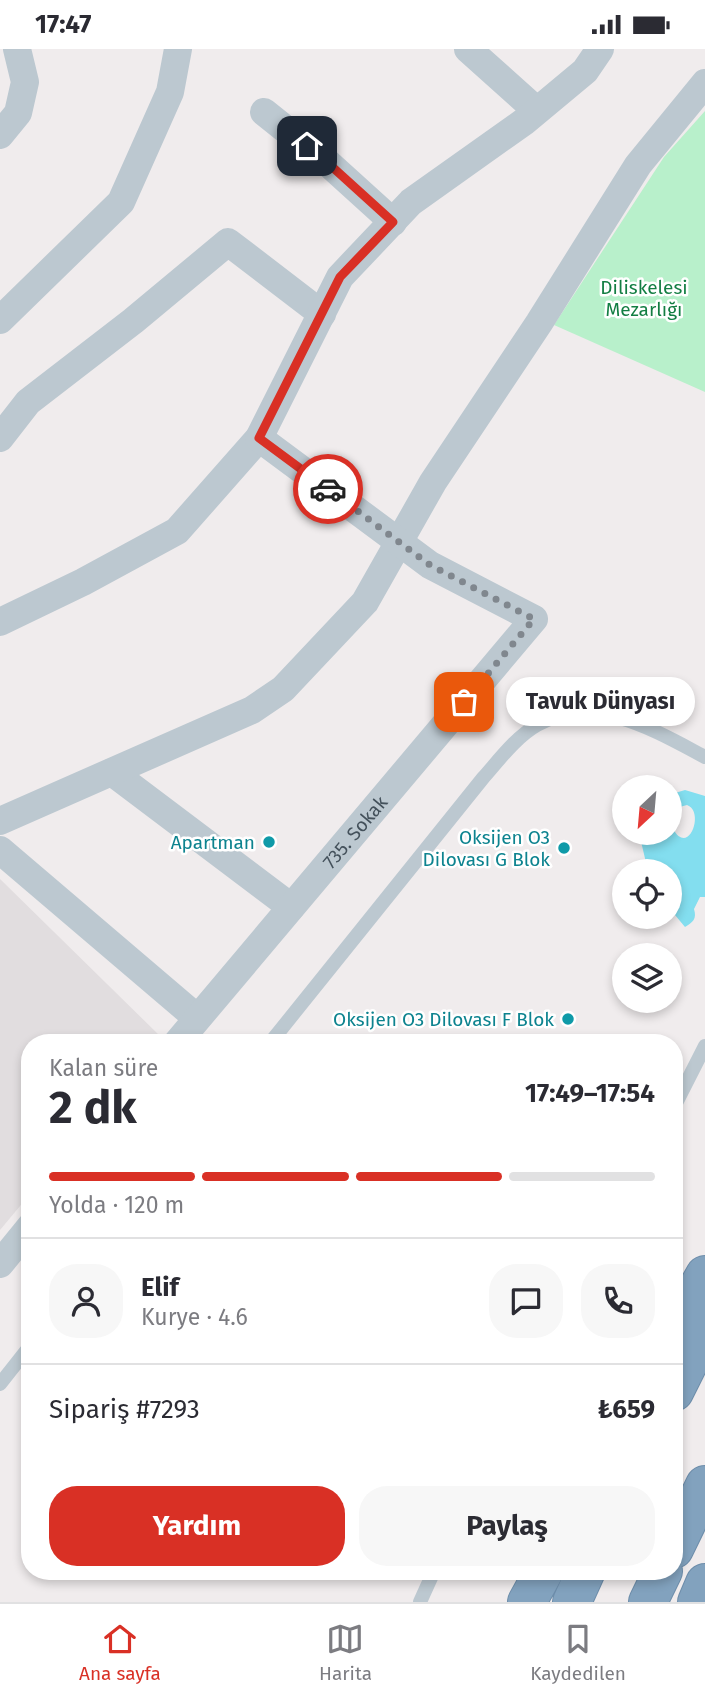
<!DOCTYPE html>
<html lang="tr">
<meta charset="utf-8">
<style>
body{margin:0;font-family:"Fira Sans",sans-serif;background:#f7f7f7;color:#2b2b33;height:100vh;display:flex;flex-direction:column;font-size:26px;white-space:nowrap}
*{box-sizing:border-box;margin:0}
p{font-size:23px;color:#7c7c81}
.icon{flex:none;width:38px;height:38px;fill:none;stroke:currentColor;stroke-width:2;stroke-linecap:round;stroke-linejoin:round}
.map{position:relative;flex:1;overflow:hidden}
.side{position:absolute;left:21px;top:985px;width:662px;height:546px;display:flex;flex-direction:column;background:#fff;border-radius:28px;box-shadow:0 4px 10px #0003}
.side>*{flex:none}
.needle{width:46px;rotate:206deg}
.buttons{position:absolute;left:612px;top:726px;display:grid;gap:14px}
.buttons a{display:grid;place-items:center;width:70px;height:70px;border-radius:50%;background:#fff;box-shadow:0 4px 10px #0003;font-size:35px}
.pin{position:absolute;display:grid;place-items:center;width:60px;height:60px;color:#fff;margin:-30px;border-radius:14px;box-shadow:0 4px 10px #0006}
.courier{position:absolute;display:grid;place-items:center;width:70px;height:70px;margin:-35px;border:5px solid #d93025;border-radius:50%;background:#fff;color:#222;box-shadow:0 2px 9px #0007}
.bubble{position:absolute;height:49px;border-radius:24px;background:#fff;box-shadow:0 4px 10px #0003;font-size:23px;font-weight:700;line-height:49px;text-align:center}
.summary em{font-style:normal;font-weight:700}
.summary div{display:flex;flex-direction:column-reverse}
.summary{display:flex;align-items:center;justify-content:space-between;height:119px;padding:0 28px}
h1{font-size:46px;font-weight:700;line-height:52px}
.bar{display:grid;grid-template-columns:repeat(4,1fr);gap:10px 7px;align-content:center;height:84px;padding:0 28px}
.bar i{height:9px;border-radius:5px;background:#e1e1e2}
.bar .on{background:#d93025}
.bar p{grid-column:span 4}
.line{display:flex;align-items:center;gap:18px;padding:0 28px;border-top:2px solid #e1e1e2}
.line div{flex:1}
.round{display:grid;place-items:center;flex:none;width:74px;height:74px;border-radius:28px;background:#f7f7f7}
.cta{display:flex;gap:14px;margin-top:auto;padding:14px 28px}
.cta a{flex:1;height:80px;border-radius:28px;background:#d93025;color:#fff;font-size:28px;font-weight:700;line-height:80px;text-align:center}
.cta a+a{background:#f7f7f7;color:#2b2b33}
.status{display:flex;justify-content:space-between;align-items:center;height:49px;padding:0 35px;background:#fff;direction:ltr}
.status svg{height:19px;fill:currentColor}
.dock{display:flex;justify-content:space-around;align-items:center;height:98px;border-top:2px solid #e1e1e2;background:#fff;font-size:19px;color:#7c7c81}
.dock a{display:grid;justify-items:center;gap:4px}
.dock .on{color:#d93025}
.map>svg:first-child{display:block}
.education{fill:#e1dddf}
.green{fill:#b8f0cb}
.water{fill:#83deef;fill-rule:evenodd}
.lines{fill:none;stroke-linecap:round;stroke-linejoin:round}
.highway-casing{stroke:#6d8daa;stroke-width:40}
.lane{stroke:#bcc8d0;stroke-width:14}
.street{stroke:#bcc8d0;stroke-width:28}
.highway{stroke:#82a2be;stroke-width:38}
.done{stroke:#80878e;stroke-width:7;stroke-dasharray:0 12.6}
.route{stroke:#d93025;stroke-width:9}
.culture-dot{fill:#0f9aa8;stroke:#fff;stroke-width:2.5}
.labels{text-anchor:middle;stroke-width:5;stroke-linejoin:round;paint-order:stroke}
.park-label{font-size:19px;fill:#137e43;stroke:#fff}
.street-label{font-size:19px;fill:#44515b;stroke:#fff}
.culture-label{font-size:19px;fill:#0d838f;stroke:#fff;text-anchor:end}
</style>
<div class="status"><b>17:47</b><svg viewBox="0 0 49 12"><path d="M0 12V9h3v3zM5 12V6h3v6zM10 12V3h3v9zM15 12V0h3v12zM26 1h20v11H26zM47 4h2v5h-2z"/></svg></div>
<div class="map">
<svg width="705" height="1553" viewBox="0 0 705 1553">
<rect width="100%" height="100%" fill="#f0eced"/>
<!-- education -->
<path class="education" d="M0 830 161 988 156 994H30V1145L0 1181Z"/>
<!-- green -->
<path class="green" d="M705 62V343L554 276 664 108Z"/>
<!-- water -->
<path class="water" d="M685 741 705 747V848H700L694 860C697 870 693 873 685 878L670 860V822H648L639 784H670V747L675 744ZM687 756C705 762 689 808 673 780 668 773 671 766 676 759Z"/>
<g class="lines">
<defs>
<path id="highway" d="M674 1281 705 1226
M674 1343 705 1281
M674 1500 705 1436
M527 1553 544 1522
M572 1553 586 1522
M648 1553 663 1522
M697 1553 705 1534"/>
</defs>
<!-- highway casing -->
<use href="#highway" class="highway-casing"/>
<!-- lane -->
<path class="lane" d="M270 994 483 729C499 711 516 688 537 676 593 644 654 681 705 708
M674 1058 705 997
M0 1335 30 1297
M420 1553 434 1522"/>
<!-- street -->
<g class="street">
<path d="M468 0 536 61"/>
<path d="M264 63 329 115 393 173"/>
<path d="M0 86 18 64 25 33 17 0"/>
<path d="M0 271 121 153 170 43 178 0"/>
<path d="M0 389 28 353 133 272 228 193 322 265"/>
<path d="M0 573 83 533 177 482 259 389 340 228 411 153 525 72 585 22 600 0"/>
<path d="M112 723 291 858"/>
<path d="M0 772 252 661 283 640 365 553 433 433 539 274 638 116 705 34"/>
<path d="M0 801 197 969"/>
<path id="s1" d="M177 994 534 570 430 516 259 389"/>
<path d="M0 1215 30 1178"/>
</g>
<!-- highway -->
<use href="#highway" class="highway"/>
</g>
<g class="lines">
<!-- done -->
<path class="done" d="M328 440 430 516 534 570 464 653"/>
<!-- route -->
<path class="route" d="M307 97 329 115 393 173 340 228 259 389 328 440"/>
</g>
<!-- markers -->
<g class="culture-dot">
<circle cx="269" cy="793" r="7"/>
<circle cx="564" cy="799" r="7"/>
<circle cx="568" cy="970" r="7"/>
</g>
<g class="labels">
<!-- park labels -->
<g class="park-label">
<text x="644" y="245">Diliskelesi<tspan x="644" dy="22">Mezarlığı</tspan></text>
</g>
<!-- street labels -->
<g class="street-label">
<text dy="7" stroke="none"><textPath href="#s1" startOffset="276">735. Sokak</textPath></text>
</g>
<!-- culture labels -->
<g class="culture-label">
<text x="550" y="795">Oksijen O3<tspan x="550" dy="22">Dilovası G Blok</tspan></text>
<text x="255" y="800">Apartman</text>
<text x="554" y="977">Oksijen O3 Dilovası F Blok</text>
</g>
</g>
</svg>
<div class="buttons">
<a><svg class="needle" viewBox="-14 -14 28 28"><path d="M0-13l5 13h-10z" fill="#e53935"/><path d="M0 13l5-13h-10z" fill="#7c7c81"/></svg></a>
<a><svg class="icon" aria-label="locate" viewBox="0 0 24 24"><circle cx="12" cy="12" r="6"/><path d="M12 2v4M12 18v4M2 12h4M18 12h4"/></svg></a>
<a><svg class="icon" aria-label="layers" viewBox="0 0 24 24"><path d="M12 4l9 5-9 5-9-5zM3 14l9 5 9-5"/></svg></a>
</div>
<div class="pin" style="left:464px;top:653px;background:#ea580c"><svg class="icon" aria-label="bag" viewBox="0 0 24 24"><path d="M5 8h14l-1 12H6zM9 8a3 3 0 0 1 6 0"/></svg></div>
<div class="pin" style="left:307px;top:97px;background:#1f2937"><svg class="icon" aria-label="home" viewBox="0 0 24 24"><path d="M3 11l9-7 9 7M6 9v11h12V9"/></svg></div>
<div class="courier" style="left:328px;top:440px"><svg class="icon" aria-label="car" viewBox="0 0 24 24"><path d="M5 17H2v-5l4-1 3-4h7l3 4 3 1v5h-3M9 17h6M6 11h13"/><circle cx="7" cy="17" r="2"/><circle cx="17" cy="17" r="2"/></svg></div>
<div class="bubble" style="left:506px;top:628px;width:189px">Tavuk Dünyası</div>
<section class="side">
<div class="summary"><div><h1>2 dk</h1><p>Kalan süre</p></div><em>17:49–17:54</em></div>
<div class="bar"><i class="on"></i><i class="on"></i><i class="on"></i><i></i><p>Yolda · 120 m</p></div>
<div class="line" style="height:126px"><a class="round"><svg class="icon" aria-label="person" viewBox="0 0 24 24"><circle cx="12" cy="8" r="4"/><path d="M4 21q1-7 8-7t8 7"/></svg></a><div><b>Elif</b><p>Kurye · 4.6</p></div><a class="round"><svg class="icon" aria-label="chat" viewBox="0 0 24 24"><path d="M4 5h16v11H9l-5 4z"/></svg></a><a class="round"><svg class="icon" aria-label="phone" viewBox="0 0 24 24"><path d="M5 4h4l2 5-3 2q2 4 5 5l2-3 5 2v4C11 20 4 13 5 4z"/></svg></a></div>
<div class="line" style="height:91px"><div>Sipariş #7293</div><b>₺659</b></div>
<div class="cta"><a>Yardım</a><a>Paylaş</a></div>
</section>
</div>
<nav class="dock">
<a class="on"><svg class="icon" aria-label="home" viewBox="0 0 24 24"><path d="M3 11l9-7 9 7M6 9v11h12V9"/></svg>Ana sayfa</a>
<a><svg class="icon" aria-label="map" viewBox="0 0 24 24"><path d="M3 6l6-2 6 2 6-2v14l-6 2-6-2-6 2zM9 4v14M15 6v14"/></svg>Harita</a>
<a><svg class="icon" aria-label="saved" viewBox="0 0 24 24"><path d="M7 4h10v16l-5-4-5 4z"/></svg>Kaydedilen</a>
</nav>
